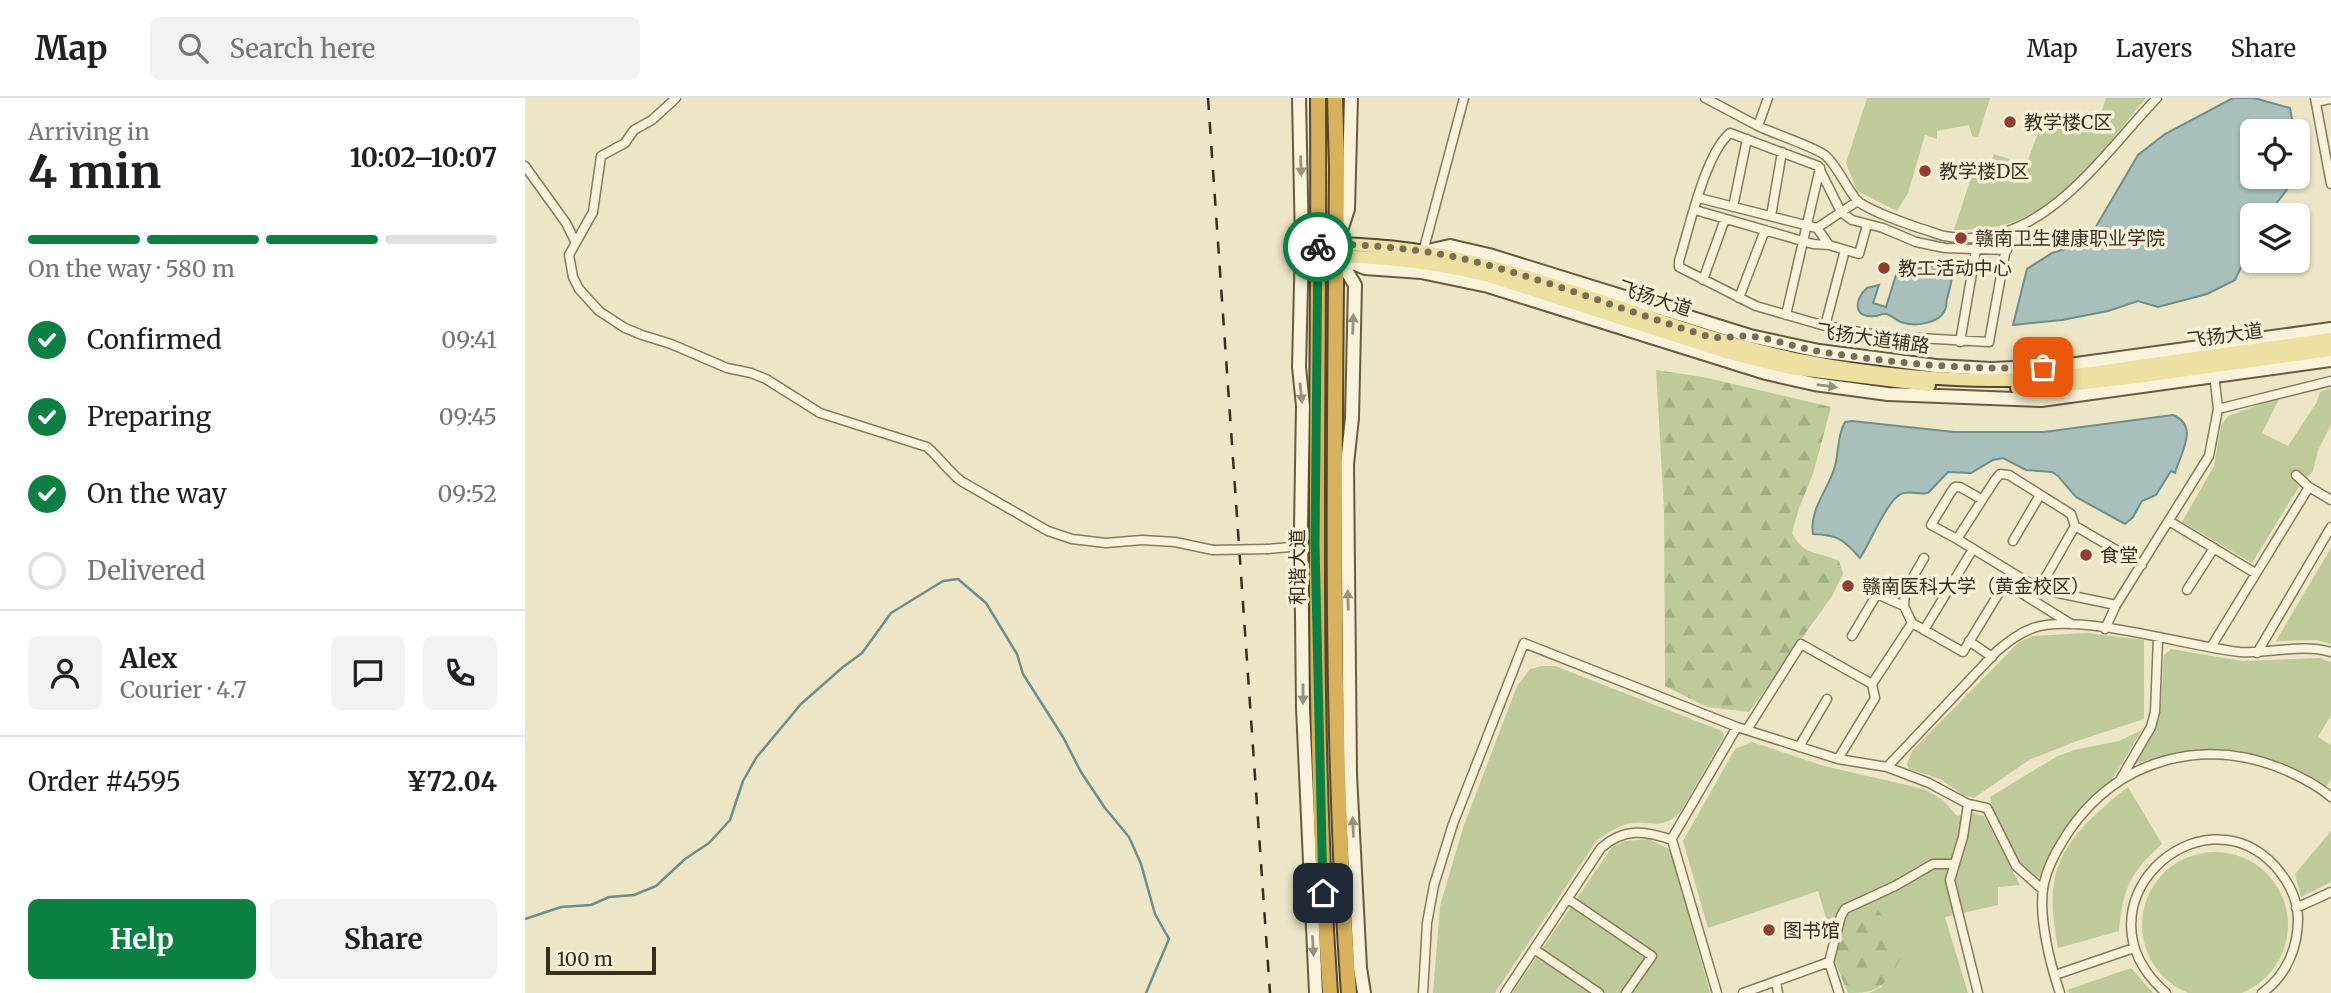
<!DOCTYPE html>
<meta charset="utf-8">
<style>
body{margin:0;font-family:Merriweather,"Noto Sans SC",serif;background:#f2f2f2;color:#202124;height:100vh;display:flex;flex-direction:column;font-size:26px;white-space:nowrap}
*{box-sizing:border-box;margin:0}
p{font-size:23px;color:#757577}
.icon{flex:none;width:38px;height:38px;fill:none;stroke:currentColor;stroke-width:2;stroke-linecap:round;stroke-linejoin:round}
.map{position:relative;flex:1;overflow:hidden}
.sheet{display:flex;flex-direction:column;background:#fff;width:525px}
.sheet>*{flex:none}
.tools{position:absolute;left:1715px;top:21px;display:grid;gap:14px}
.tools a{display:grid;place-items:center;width:70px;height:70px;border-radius:10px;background:#fff;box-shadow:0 2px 5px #0004;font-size:35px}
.scale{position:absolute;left:21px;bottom:18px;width:110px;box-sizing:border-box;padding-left:7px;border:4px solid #372e1f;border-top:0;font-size:19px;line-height:24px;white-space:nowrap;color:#372e1f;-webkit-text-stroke:5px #f4efd5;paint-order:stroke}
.pin{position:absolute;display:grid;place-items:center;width:60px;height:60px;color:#fff;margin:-30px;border-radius:14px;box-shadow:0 4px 10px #0006}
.courier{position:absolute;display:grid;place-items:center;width:70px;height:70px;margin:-35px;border:5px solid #0b8043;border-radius:50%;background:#fff;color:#222;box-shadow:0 2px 9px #0007}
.summary em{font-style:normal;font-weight:700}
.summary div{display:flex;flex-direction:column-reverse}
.summary{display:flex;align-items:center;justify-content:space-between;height:119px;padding:0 28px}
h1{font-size:46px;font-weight:700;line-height:52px}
.bar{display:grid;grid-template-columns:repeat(4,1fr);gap:10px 7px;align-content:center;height:84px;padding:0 28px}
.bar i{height:9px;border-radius:5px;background:#e0e0e0}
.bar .selected{background:#0b8043}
.bar p{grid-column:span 4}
.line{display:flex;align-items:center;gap:18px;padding:0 28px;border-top:2px solid #e0e0e0}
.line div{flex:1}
.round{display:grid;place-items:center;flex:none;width:74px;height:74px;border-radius:10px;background:#f2f2f2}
ol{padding:0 28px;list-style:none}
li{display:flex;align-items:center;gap:21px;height:77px}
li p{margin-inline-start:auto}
li .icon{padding:7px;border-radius:50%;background:#0b8043;color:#fff;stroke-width:4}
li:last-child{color:#757577}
li i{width:38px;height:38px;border:4px solid #e0e0e0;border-radius:50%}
.button{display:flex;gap:14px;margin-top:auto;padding:14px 28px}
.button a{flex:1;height:80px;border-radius:10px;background:#0b8043;color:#fff;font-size:28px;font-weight:700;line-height:80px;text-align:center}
.button a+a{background:#f2f2f2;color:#202124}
header{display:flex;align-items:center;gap:42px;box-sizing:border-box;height:98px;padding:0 35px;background:#fff;border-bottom:2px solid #e0e0e0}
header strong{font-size:33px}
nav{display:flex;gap:38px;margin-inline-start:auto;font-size:24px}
.search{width:490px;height:63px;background:#f2f2f2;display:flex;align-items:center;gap:18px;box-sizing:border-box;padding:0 24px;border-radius:10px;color:#757577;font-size:26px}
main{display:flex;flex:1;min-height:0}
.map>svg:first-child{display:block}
.green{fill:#beca9a}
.forest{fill:url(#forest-firs)}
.water{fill:#a7c0bc;stroke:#6e8e8a;stroke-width:2}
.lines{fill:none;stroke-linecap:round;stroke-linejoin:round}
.stream{stroke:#6e8e8a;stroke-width:2.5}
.street-casing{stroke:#87795c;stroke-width:11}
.secondary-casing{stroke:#685a3f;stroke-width:16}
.primary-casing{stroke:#554630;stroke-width:16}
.highway-casing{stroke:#554630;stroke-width:18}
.street{stroke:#f7f2d9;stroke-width:8}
.secondary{stroke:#f7f2d9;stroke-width:12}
.primary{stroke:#ede0a0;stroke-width:12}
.highway{stroke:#d7b25b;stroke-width:14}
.rail{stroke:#372e1f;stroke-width:2.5;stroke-dasharray:12 12;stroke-linecap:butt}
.street-bridge-casing{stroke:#87795c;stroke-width:11;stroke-linecap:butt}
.street-bridge{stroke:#f7f2d9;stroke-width:8}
.oneway{fill:#97907c}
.done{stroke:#766e59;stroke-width:7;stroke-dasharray:0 12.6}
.route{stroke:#0b8043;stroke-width:9}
.poi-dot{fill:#933d2f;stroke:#f4efd5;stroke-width:2.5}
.labels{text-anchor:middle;stroke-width:7;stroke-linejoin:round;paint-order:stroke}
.poi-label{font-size:19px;fill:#372e1f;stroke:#f4efd5;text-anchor:start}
.street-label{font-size:19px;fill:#372e1f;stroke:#f4efd5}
</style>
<header>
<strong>Map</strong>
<div class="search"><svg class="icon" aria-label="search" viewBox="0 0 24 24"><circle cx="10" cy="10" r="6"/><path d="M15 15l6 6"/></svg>Search here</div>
<nav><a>Map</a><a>Layers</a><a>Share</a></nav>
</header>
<main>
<section class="sheet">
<div class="summary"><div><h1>4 min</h1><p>Arriving in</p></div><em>10:02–10:07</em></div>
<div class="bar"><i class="selected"></i><i class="selected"></i><i class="selected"></i><i></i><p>On the way · 580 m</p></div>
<ol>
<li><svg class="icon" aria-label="check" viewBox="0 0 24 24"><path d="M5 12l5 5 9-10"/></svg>Confirmed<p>09:41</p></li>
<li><svg class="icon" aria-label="check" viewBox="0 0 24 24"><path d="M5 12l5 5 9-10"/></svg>Preparing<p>09:45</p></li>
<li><svg class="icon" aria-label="check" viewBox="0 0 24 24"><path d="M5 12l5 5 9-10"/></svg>On the way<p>09:52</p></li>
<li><i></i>Delivered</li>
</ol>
<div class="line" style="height:126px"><a class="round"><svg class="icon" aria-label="person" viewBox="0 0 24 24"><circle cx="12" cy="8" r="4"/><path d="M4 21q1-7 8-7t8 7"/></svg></a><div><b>Alex</b><p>Courier · 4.7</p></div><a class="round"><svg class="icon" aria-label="chat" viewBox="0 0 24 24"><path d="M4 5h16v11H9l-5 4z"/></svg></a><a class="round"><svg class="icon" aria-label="phone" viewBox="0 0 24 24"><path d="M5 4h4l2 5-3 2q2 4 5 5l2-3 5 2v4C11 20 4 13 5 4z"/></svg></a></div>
<div class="line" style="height:91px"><div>Order #4595</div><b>¥72.04</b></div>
<div class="button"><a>Help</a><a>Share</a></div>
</section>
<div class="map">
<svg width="1806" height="895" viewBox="0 0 1806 895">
<defs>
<pattern id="forest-firs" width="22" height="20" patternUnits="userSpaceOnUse" patternTransform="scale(1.75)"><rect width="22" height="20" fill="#beca9a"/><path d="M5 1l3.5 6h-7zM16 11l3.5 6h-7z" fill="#a4ae84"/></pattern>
</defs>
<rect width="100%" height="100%" fill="#ece6c6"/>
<!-- green -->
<path class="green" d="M1342 0H1465L1453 39 1447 38 1444 27 1412 33V41L1400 37 1383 95 1372 113 1332 93 1321 65Z
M1581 0H1621C1581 47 1544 106 1482 126 1465 131 1446 132 1429 132L1451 64 1465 67 1469 56 1484 61 1481 74 1496 80 1520 17 1566 31 1577 12Z
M1806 290V327L1793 352 1788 373 1774 389 1727 465 1657 424 1689 368 1696 328 1703 318 1755 299 1737 335 1763 348 1792 304 1795 294Z
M1806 450V546L1791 542 1751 543Z
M1562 535 1619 542V621L1552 643 1504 662 1449 700 1438 697 1415 681 1384 671 1382 666 1387 653 1494 544 1508 538Z
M1646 551 1717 563 1795 560 1806 564V617L1793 639 1806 647V680L1801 690C1738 651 1682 641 1611 666L1609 659 1628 633 1635 619 1639 557Z
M1017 568H1030L1197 633 1199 638 1155 715C1136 732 1129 723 1108 725 1094 727 1083 735 1072 742L970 895H908L915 808 938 730 992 588 1005 571Z
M1617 632 1587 682 1552 714 1536 735 1514 779 1504 778C1488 759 1470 723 1465 699L1531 659 1549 652 1594 643Z
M1227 644 1299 668 1399 691 1417 701 1432 718 1448 715 1459 718 1495 787 1473 789V807L1420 819 1443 895H1344L1357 889 1316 807 1305 833 1293 793 1183 830 1158 743 1210 651Z
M1603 689 1637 746C1605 775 1598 790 1594 833L1533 850C1530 830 1525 806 1529 785 1535 743 1572 714 1603 689Z
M1806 733V784L1776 799 1770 776Z
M1124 741 1146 752 1185 895H987L1087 749 1100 743Z
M1617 827a73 73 0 1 1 146 0a73 73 0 1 1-146 0Z
M1606 870 1628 895H1544L1542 892Z"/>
<!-- forest -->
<path class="forest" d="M1131 272 1178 279 1306 309 1288 376 1274 410 1267 435C1280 460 1293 452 1314 463L1318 476 1307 498 1224 614 1182 609 1140 588 1139 411Z
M1316 807C1325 807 1342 804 1350 810 1363 820 1370 848 1375 862 1358 888 1356 895 1323 895L1310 864 1305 833Z"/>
<!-- water -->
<path class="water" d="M1708 0H1729L1765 10 1769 33H1727V79H1772L1742 117H1727V146L1710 182 1682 196 1633 209 1613 203 1583 213 1537 222 1488 227 1502 171 1527 155 1562 144 1613 57 1640 36Z
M1412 167 1425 168C1429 181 1425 188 1422 201 1421 204 1422 208 1420 212 1414 226 1389 229 1376 224 1371 222 1366 217 1361 216 1356 215 1355 218 1350 218 1328 221 1329 201 1342 190L1354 187 1348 205 1361 209 1372 174Z
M1648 317C1675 328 1655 356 1650 375L1646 373 1631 397 1617 403 1608 419 1600 426 1551 399 1533 378 1527 374 1501 372 1478 360 1468 362 1446 375 1423 374 1403 395C1395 397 1383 392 1376 396 1363 401 1345 445 1335 460 1319 442 1314 437 1288 436 1284 411 1304 391 1310 368 1314 353 1312 338 1320 324L1327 323 1429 334H1519Z"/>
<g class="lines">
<!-- stream -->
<path class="stream" d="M0 821 36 809 66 807 84 799 109 797 131 788 160 761 184 745 205 722 218 683 231 660 276 606 318 569 337 555 366 515 418 483 433 481 461 505 492 556 498 576 538 639 556 674 580 710 604 739 616 766 630 816 644 841 621 895"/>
<defs>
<path id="street" d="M151 0 127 22 109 32 100 45 76 58 68 114 44 157 48 179 54 191 74 213 100 230 117 237 146 246 202 270 226 275 241 281 295 315 402 349C415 360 423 373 436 383L523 433 547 441 581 445 617 442 650 444 688 452
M1180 0 1233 28
M1243 0 1233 28C1249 36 1291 49 1301 58 1314 70 1326 99 1335 105 1353 116 1374 123 1394 130 1402 132 1411 136 1419 138 1515 156 1575 59 1632 0
M1790 0 1806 86
M1791 4 1806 1
M0 68 41 125 50 143
M1174 100 1292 130 1316 114 1327 122 1358 130 1391 144 1420 150 1482 152
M1333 103 1316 114 1293 68 1205 35C1180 56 1164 131 1154 163V169L1231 208 1300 228 1358 238 1464 244 1484 133
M1208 109 1222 41
M1170 112 1288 146 1304 147
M1246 118 1257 54
M1292 130 1304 147 1334 156 1342 127
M898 154 939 0
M1178 182 1200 121
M1214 200 1240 132
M1261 217 1295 70
M1300 228 1320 152
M1435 244 1451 152
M1689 275 1693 311 1806 283
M1771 377 1784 389 1806 402
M1644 423 1730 475
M1432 441 1406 427 1426 394 1430 389H1435L1456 401
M1488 443 1515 397
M743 451 777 448
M1514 491 1550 428
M1662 492 1689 450
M1591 507 1514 491 1432 441 1470 382 1475 376 1484 377 1546 416 1550 428 1617 467
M1387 525 1379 508 1380 493 1399 460
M1580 531 1591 507 1684 358 1693 311
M1399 532 1448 451
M1327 538 1352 496 1379 508
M1444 543 1467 559
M1686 549 1784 389
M1732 555 1806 429
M1223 630 1276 546 1347 586 1387 525 1438 554 1480 485 1546 526
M1274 649 1302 601
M1313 661 1350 600 1347 586
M1362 669 1404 685 1443 706 1462 710 1491 768 1518 792
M1595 682 1626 629 1630 614 1633 540
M1443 706 1438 739 1425 782 1453 895
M1146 742 1212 629
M1043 801 1127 858 1101 895
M1771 810 1806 794
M1009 851 1074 895
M1304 864 1314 895
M1530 877 1609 850
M1251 883 1253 895
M898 895 902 825 909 787 928 726 999 545 1212 629 1313 661 1362 669 1472 553C1483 544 1494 535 1508 530 1554 514 1663 549 1715 554 1745 556 1777 545 1806 554
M980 895 1076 750C1098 730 1120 732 1147 742L1192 895
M1218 895 1304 864 1316 818 1320 811 1370 788 1408 766H1429
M1535 895C1525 866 1514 821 1518 791 1521 770 1533 750 1544 733 1594 660 1680 638 1760 672 1776 679 1792 687 1806 699
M1641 895C1543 809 1675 687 1750 768 1763 783 1773 802 1773 821 1773 850 1761 878 1737 895"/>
<path id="secondary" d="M774 0 777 146 774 269 778 308 776 428 778 610 791 895
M814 139 823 111 826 0
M898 154 925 148 964 157 1225 238 1294 253 1411 268 1466 271 1537 268 1806 231
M812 157 830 187 827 320 822 366 825 677 835 870 839 895
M815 159 840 170 896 174 963 188 1241 275 1289 286 1363 296 1516 302 1806 262"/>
<path id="primary" d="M777 146C829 145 884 149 935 161 1049 187 1156 237 1270 261 1343 276 1432 285 1507 281 1547 279 1587 272 1628 266 1687 258 1747 249 1806 241
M777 158C841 157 902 162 964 178L1204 255 1265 270 1404 287
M1492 290H1514L1604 280 1806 252"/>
<path id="highway" d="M793 0C795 299 784 597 805 895
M810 0 812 68C810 344 804 620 824 895"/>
</defs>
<!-- street casing -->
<use href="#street" class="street-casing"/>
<!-- secondary casing -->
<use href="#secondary" class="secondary-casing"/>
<!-- primary casing -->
<use href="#primary" class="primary-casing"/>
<!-- highway casing -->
<use href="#highway" class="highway-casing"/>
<!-- street -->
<use href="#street" class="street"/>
<!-- secondary -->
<use href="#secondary" class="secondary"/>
<!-- primary -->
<use href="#primary" class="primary"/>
<!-- highway -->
<use href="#highway" class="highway"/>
<!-- rail -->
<path class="rail" d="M683 0 745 895"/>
<defs>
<path id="street-bridge" d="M688 452 743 451"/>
</defs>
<!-- street-bridge casing -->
<use href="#street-bridge" class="street-bridge-casing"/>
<!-- street-bridge -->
<use href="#street-bridge" class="street-bridge"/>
</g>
<!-- one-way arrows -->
<defs><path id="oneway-solid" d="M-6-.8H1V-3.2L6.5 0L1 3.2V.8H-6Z" transform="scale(1.75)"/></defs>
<g class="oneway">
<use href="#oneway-solid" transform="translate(776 68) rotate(88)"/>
<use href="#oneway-solid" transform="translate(828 226) rotate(-88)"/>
<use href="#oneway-solid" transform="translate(1302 288) rotate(7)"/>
<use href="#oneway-solid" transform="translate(776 295) rotate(84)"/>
<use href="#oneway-solid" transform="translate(823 502) rotate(-91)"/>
<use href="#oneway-solid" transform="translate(778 596) rotate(90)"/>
<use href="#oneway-solid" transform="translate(828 729) rotate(-92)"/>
<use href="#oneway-solid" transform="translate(788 848) rotate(87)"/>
</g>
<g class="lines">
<!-- done -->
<path class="done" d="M793 149V146C839 146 889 150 935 160 1019 180 1099 213 1182 238 1195 242 1211 237 1224 238 1248 240 1272 250 1297 254 1370 265 1444 273 1518 269"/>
<!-- route -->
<path class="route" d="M793 149 790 446 798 795"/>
</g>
<!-- markers -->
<g class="poi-dot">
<circle cx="1485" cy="24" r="7"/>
<circle cx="1400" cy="73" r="7"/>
<circle cx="1436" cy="140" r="7"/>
<circle cx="1359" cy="170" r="7"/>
<circle cx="1561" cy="457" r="7"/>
<circle cx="1323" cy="488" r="7"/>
<circle cx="1244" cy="832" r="7"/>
</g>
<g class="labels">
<!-- poi labels -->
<g class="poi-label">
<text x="1499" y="31">教学楼C区</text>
<text x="1414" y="80">教学楼D区</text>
<text x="1450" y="147">赣南卫生健康职业学院</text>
<text x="1373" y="177">教工活动中心</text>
<text x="1575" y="464">食堂</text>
<text x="1337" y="495">赣南医科大学（黄金校区）</text>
<text x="1258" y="839">图书馆</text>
</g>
<!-- street labels -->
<g class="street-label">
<text transform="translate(1130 200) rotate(18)" y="7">飞扬大道</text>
<text transform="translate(1700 237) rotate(-8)" y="7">飞扬大道</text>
<text transform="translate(1348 240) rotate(8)" y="7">飞扬大道辅路</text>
<text transform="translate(772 469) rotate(-90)" y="7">和谐大道</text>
</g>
</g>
</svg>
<div class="tools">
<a><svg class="icon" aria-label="locate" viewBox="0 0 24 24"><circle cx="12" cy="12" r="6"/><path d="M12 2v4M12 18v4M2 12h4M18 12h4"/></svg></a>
<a><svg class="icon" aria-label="layers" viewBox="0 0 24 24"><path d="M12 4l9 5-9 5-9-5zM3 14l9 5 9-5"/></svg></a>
</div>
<div class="scale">100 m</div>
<div class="pin" style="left:1518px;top:269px;background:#ea580c"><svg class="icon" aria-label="bag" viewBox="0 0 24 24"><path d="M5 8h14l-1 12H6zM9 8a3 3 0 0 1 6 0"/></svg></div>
<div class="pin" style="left:798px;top:795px;background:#1f2937"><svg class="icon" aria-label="home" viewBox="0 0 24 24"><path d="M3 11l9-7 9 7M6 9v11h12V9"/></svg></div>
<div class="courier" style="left:793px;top:149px"><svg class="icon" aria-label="bike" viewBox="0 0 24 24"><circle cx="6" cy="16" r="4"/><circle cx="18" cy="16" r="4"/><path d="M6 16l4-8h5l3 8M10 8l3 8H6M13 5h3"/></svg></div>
</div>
</main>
